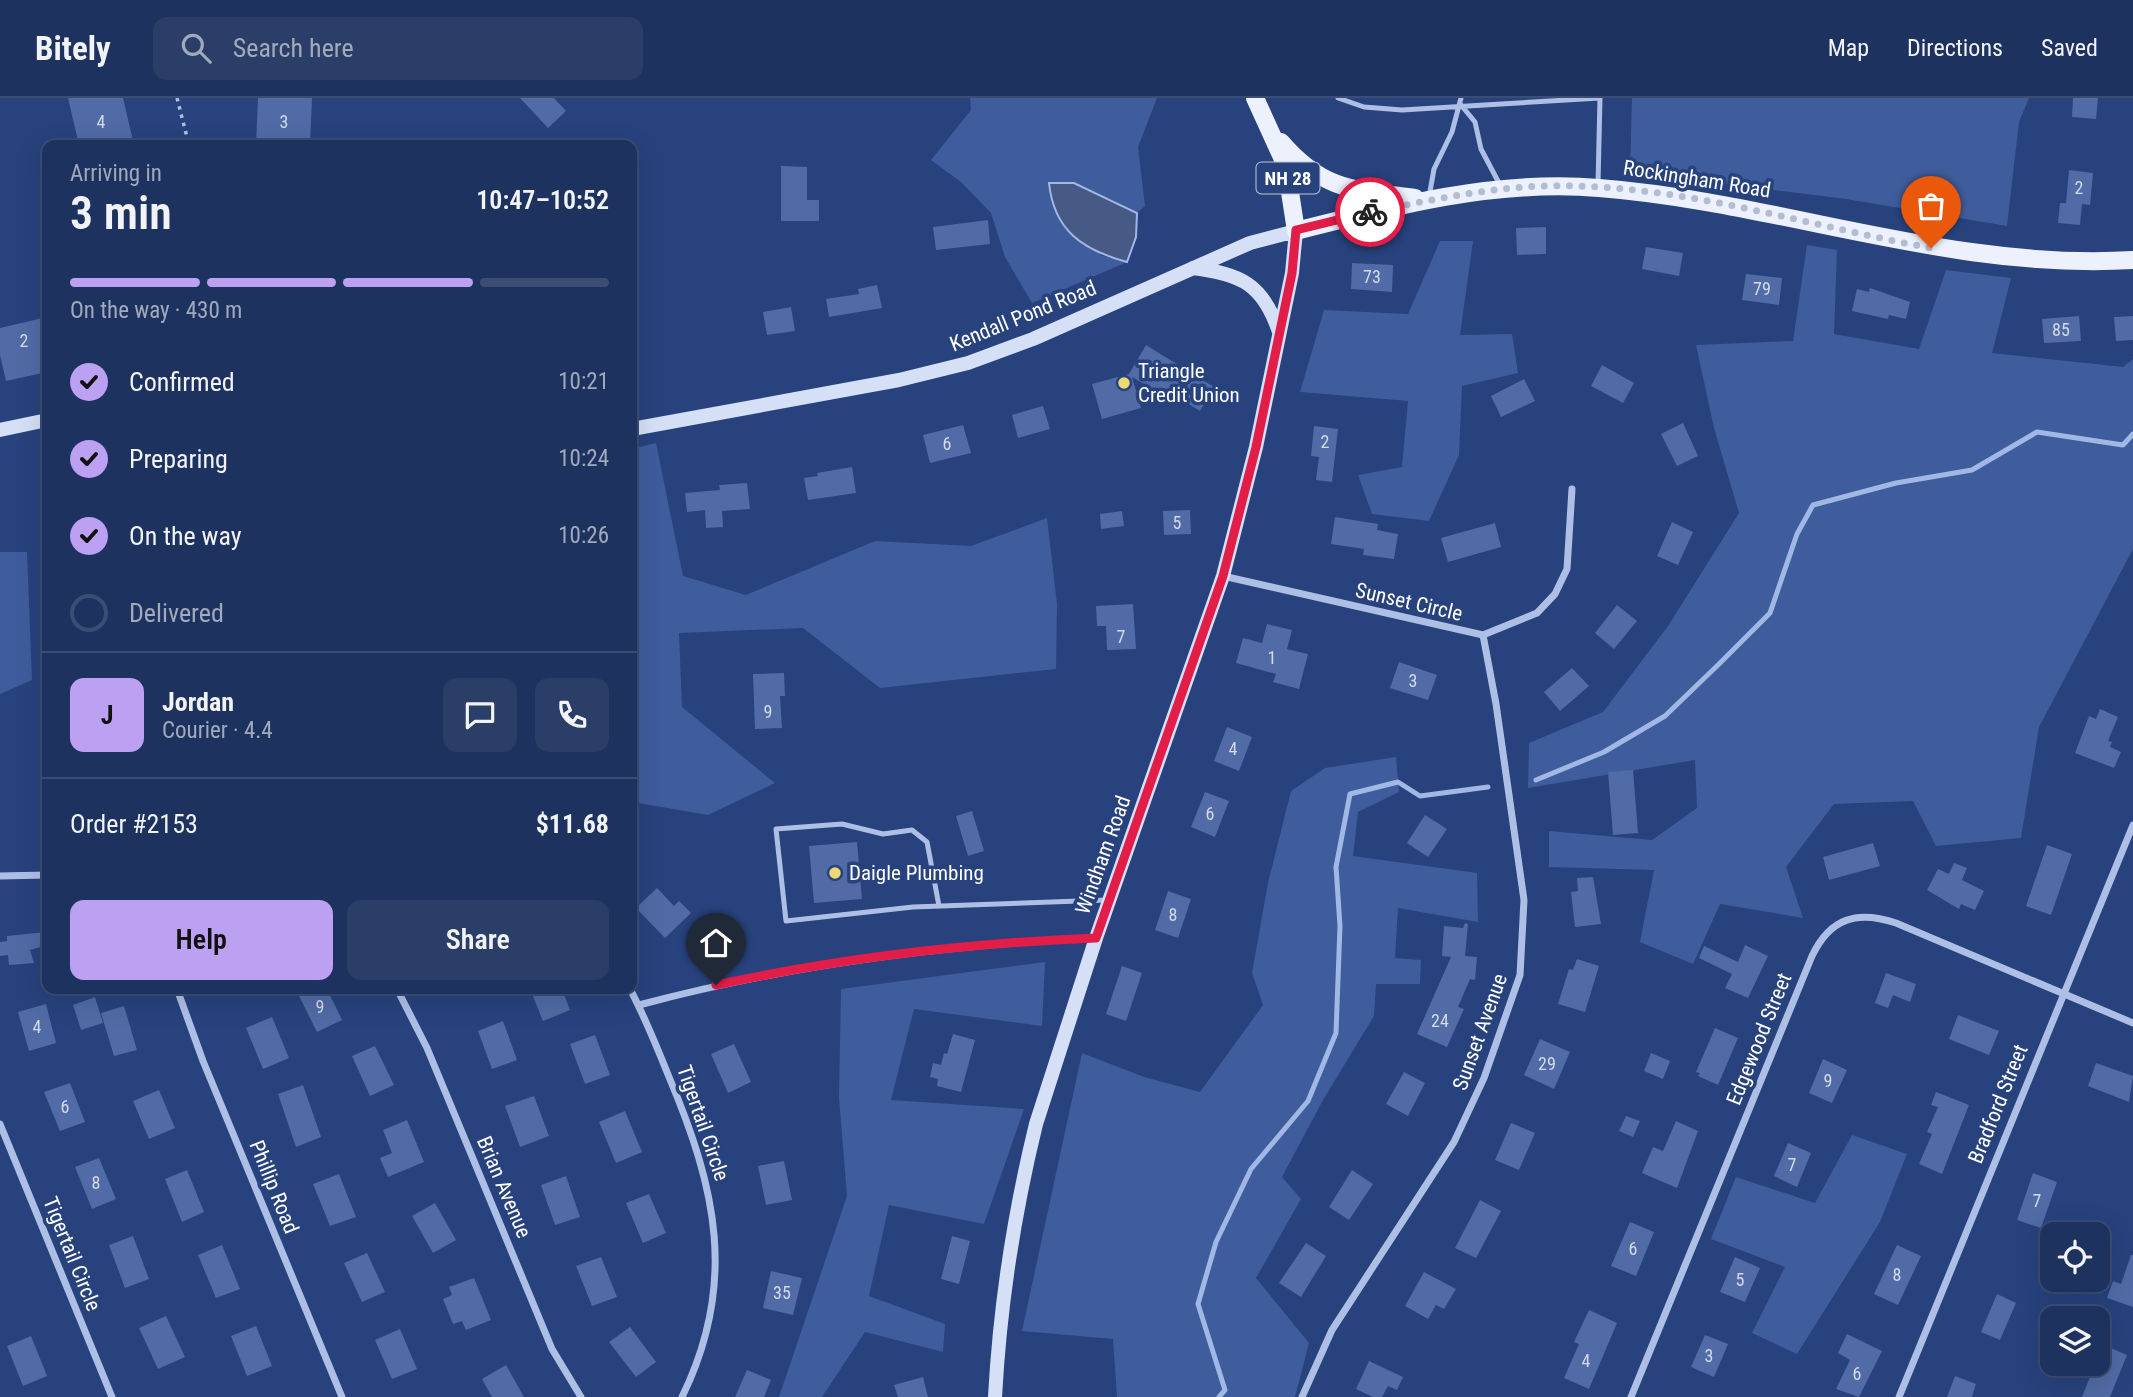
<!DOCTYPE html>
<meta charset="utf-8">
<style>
body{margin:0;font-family:"Roboto Condensed",sans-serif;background:#2a3e67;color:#f1f3f6;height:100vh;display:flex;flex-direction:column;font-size:26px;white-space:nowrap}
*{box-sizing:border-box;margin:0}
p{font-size:23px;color:#a0aabc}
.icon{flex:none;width:38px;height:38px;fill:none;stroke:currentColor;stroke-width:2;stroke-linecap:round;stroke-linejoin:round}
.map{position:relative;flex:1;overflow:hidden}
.details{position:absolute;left:42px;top:42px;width:595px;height:854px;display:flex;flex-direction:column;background:#1d325e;border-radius:14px;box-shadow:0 7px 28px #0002,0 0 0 2px #3b4d73}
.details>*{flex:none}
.tools{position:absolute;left:2040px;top:1124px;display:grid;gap:14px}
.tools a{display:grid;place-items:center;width:70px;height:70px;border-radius:14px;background:#1d325e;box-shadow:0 7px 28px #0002,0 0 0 2px #3b4d73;font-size:35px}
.pin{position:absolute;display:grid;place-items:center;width:60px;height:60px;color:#fff;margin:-72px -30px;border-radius:50% 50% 50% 0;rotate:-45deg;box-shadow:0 0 7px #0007}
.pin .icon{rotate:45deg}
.courier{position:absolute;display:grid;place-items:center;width:70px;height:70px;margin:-35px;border:5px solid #e11d48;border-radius:50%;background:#fff;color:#222;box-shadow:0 2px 9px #0007}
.summary em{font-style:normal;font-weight:600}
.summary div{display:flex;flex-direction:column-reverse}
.summary{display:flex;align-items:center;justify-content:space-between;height:119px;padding:0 28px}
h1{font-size:46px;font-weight:600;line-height:52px}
.bar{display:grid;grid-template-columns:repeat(4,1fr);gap:10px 7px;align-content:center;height:84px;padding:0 28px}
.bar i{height:9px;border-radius:5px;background:#3b4d73}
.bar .selected{background:#bca0f2}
.bar p{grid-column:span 4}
.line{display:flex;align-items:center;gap:18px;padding:0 28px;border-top:2px solid #3b4d73}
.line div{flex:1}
.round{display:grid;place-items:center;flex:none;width:74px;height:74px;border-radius:14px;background:#2a3e67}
ol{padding:0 28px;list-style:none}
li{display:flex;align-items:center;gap:21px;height:77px}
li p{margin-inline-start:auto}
li .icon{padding:7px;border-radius:50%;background:#bca0f2;color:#111;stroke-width:4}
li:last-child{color:#a0aabc}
li i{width:38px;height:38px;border:4px solid #3b4d73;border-radius:50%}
.primary-button{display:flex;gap:14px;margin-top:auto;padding:14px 28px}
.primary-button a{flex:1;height:80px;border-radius:14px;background:#bca0f2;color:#111;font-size:28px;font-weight:600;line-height:80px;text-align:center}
.primary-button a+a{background:#2a3e67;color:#f1f3f6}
header{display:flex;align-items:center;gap:42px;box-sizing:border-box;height:98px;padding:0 35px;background:#1d325e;border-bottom:2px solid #3b4d73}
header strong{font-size:33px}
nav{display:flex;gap:38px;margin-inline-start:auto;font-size:24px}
.search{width:490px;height:63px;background:#2a3e67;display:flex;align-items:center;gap:18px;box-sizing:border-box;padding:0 24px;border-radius:14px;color:#a0aabc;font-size:26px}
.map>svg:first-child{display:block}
.green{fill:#3f5c9c}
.water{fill:#475a86;stroke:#a1b8e5;stroke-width:2}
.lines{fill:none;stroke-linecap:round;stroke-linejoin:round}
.stream{stroke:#a1b8e5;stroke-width:5}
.building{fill:#506ba5}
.path{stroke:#adbfe5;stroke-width:3.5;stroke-dasharray:3.5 5;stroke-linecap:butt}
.lane{stroke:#adbfe5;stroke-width:5}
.street{stroke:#adbfe5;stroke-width:7}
.secondary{stroke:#d5dff5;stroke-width:14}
.primary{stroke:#edf1fd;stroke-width:18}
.done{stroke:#b3bdd2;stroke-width:7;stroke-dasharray:0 12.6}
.route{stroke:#e11d48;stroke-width:9}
.poi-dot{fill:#ecd973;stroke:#27427d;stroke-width:2.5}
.labels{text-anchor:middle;stroke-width:7;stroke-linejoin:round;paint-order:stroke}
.number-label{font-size:18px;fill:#d3dae8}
.shield{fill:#27427d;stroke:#bec6d8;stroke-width:2}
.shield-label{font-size:19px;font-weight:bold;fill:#fff}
.street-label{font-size:21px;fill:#fff;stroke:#27427d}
.poi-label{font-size:21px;fill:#fff;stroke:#27427d;text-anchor:start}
</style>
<header>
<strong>Bitely</strong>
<div class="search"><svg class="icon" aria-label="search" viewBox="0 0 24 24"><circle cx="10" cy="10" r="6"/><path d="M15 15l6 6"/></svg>Search here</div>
<nav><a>Map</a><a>Directions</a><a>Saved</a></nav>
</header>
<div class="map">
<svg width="2133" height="1299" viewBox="0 0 2133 1299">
<rect width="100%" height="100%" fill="#27427d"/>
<!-- green -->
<path class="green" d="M970 0H1157L1138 49 1145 108 1137 115 1108 100 1100 157 1127 164 1032 205 1005 159 991 115 961 84 931 62 971 12Z
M1632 0H2029L2019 24 2007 128 1846 101 1630 74Z
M1440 143H1473L1460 237 1512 236 1518 275 1462 288 1459 357 1429 423 1372 416 1358 377 1402 369 1408 303 1300 294 1324 212 1408 216Z
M1807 147 1837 152 1834 236 1919 251 1946 172 2011 180 1992 255 2123 269 2133 261V451L2039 629 2021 740 1936 748 1913 703 1834 706 1786 769 1803 820 1720 806 1693 866 1640 844 1654 772 1549 769V733L1652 742 1697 710 1695 662 1528 690 1529 645 1603 614 1668 528 1739 415 1714 330 1696 247 1793 243Z
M656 345 683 478 746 497 875 443 971 448 1047 420 1057 506 1056 571 880 590 803 530 679 535 682 609 775 685 708 717 632 704V351Z
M0 454H27L32 582 0 596Z
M1396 659 1399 694 1358 714 1353 758 1477 775 1478 824 1398 810 1395 860 1421 862 1420 886H1376L1374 918 1323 1002 1282 1079 1301 1101 1256 1180 1309 1245 1295 1299H1117L1113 1241 1022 1233 1082 955 1144 979 1200 994 1263 907 1252 875 1268 785 1291 693 1325 670Z
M1045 864 1042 928 914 911 891 1002 1024 1011 984 1126 889 1107 869 1198 945 1226 943 1254 865 1234 822 1299H779L847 1098 839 1000 841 891Z
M1852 1037 1907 1056 1880 1124 1797 1256 1752 1235 1785 1169 1711 1141 1736 1079 1815 1105Z"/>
<!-- water -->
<path class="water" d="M1049 85H1074L1137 115 1136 139 1127 164C1083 152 1054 133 1049 85Z"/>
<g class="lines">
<!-- stream -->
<path class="stream" d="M1536 682 1604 654 1665 618 1719 566 1770 515 1797 436 1813 407 1896 385 1972 372 2037 334 2123 347 2133 336
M1219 1299 1225 1292 1198 1206 1216 1144 1251 1071 1308 1003 1336 935 1340 828 1336 769 1350 696 1398 684 1420 698 1488 689"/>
</g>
<!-- building -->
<path class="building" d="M68 0H123L134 47H79Z
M258 0H312L310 47H256Z
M520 0H554L566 13 548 30Z
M2073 0H2098L2096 21 2072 19Z
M781 68 807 69V102H819V123H781Z
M2069 72 2093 75 2090 107 2082 106 2080 127 2058 125 2060 105H2066Z
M988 122 990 146 936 152 933 129Z
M1546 129V156L1517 157 1516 130Z
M1646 149 1683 155 1679 178 1642 171Z
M1352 165 1393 167 1392 194 1351 191Z
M1746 176 1782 180 1779 207 1742 202Z
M877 187 882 210 829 219 826 201 859 196 858 191Z
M1870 190 1910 204 1906 221 1889 217 1888 221 1852 213 1857 191 1869 194Z
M791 209 795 233 767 237 763 214Z
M2079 218 2081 243 2044 245 2042 221Z
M2133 218V242L2116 243 2114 219Z
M47 219V274L6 283 0 257V230Z
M1146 247 1214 289 1200 313 1169 294 1166 299 1132 279 1141 310 1102 321 1092 286 1129 276Z
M1602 267 1634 285 1623 305 1591 288Z
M1524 281 1535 303 1501 319 1491 298Z
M1043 308 1050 331 1018 340 1012 317Z
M1683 325 1698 358 1677 368 1661 336Z
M963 327 971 355 930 365 923 337Z
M1314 328 1338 331 1332 384 1316 382 1319 359 1311 358Z
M852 369 856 395 808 402 804 380 818 378 817 375Z
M747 385 750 411 722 413 723 429 706 430 705 412 687 414 685 395 720 392 719 387Z
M1190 412 1191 436 1164 437 1163 413Z
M1122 413 1124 428 1101 431 1100 416Z
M1335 419 1378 426 1377 432 1398 436 1394 461 1363 457 1364 451 1331 446Z
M1672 424 1693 434 1678 467 1657 458Z
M1495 425 1501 449 1448 464 1441 440Z
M1133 506 1136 551 1107 552 1106 528H1097L1096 508Z
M1617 507 1637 523 1614 551 1595 535Z
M1267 526 1292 532 1287 551 1308 556 1299 591 1273 584 1276 576 1236 565 1243 540 1262 545Z
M1399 564 1437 577 1428 602 1390 590Z
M1572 570 1589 588 1560 613 1544 594Z
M784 575 785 598H780L782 630 755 631 753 576Z
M2100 611 2118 619 2108 643 2112 644 2110 649 2121 654 2114 670 2075 655 2089 618 2096 621Z
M1227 629 1252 639 1239 673 1214 663Z
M1633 672 1638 735 1613 737 1608 674Z
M1205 694 1229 703 1215 739 1191 729Z
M972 713 984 753 968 758 956 718Z
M1425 717 1447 731 1428 759 1407 745Z
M857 744 862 801 814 805 809 748Z
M1873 745 1880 768 1829 782 1823 759Z
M2047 747 2072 756 2051 817 2026 808Z
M1954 765 1967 770 1962 782 1984 793 1975 812 1961 806 1959 811 1927 792 1938 771 1949 776Z
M1593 779 1601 826 1575 829 1571 794 1578 793 1577 780Z
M657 790 674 808 679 803 691 815 665 840 636 810Z
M1168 793 1191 801 1178 840 1155 832Z
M1465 825 1468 826 1465 858 1477 859 1475 882 1470 881 1458 909 1464 911 1447 949 1417 936 1451 859 1442 858 1444 828 1463 830Z
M46 834 47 847 30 852 34 865 9 867 8 857 0 858V844L7 843V838Z
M1745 847 1768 858 1748 900 1725 890 1732 876 1699 860 1704 848 1738 864Z
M1577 861 1599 868 1585 914 1558 906 1569 871 1573 872Z
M1122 868 1142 875 1126 923 1106 916Z
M1886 875 1916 886 1910 904 1893 897 1888 910 1875 905Z
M316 891H327L342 922 317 934 299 898Z
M530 891H562L570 912 543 923Z
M95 899 103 925 81 932 73 907Z
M46 906 56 945 29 953 18 914Z
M124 908 137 952 114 958 101 915Z
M1958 917 1999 933 1989 957 1949 941Z
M272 919 289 960 263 971 246 930Z
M503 923 517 962 492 971 478 933Z
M1715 930 1738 940 1718 987 1698 978 1700 975 1696 974Z
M953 936 975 942 961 994 937 988 938 981 930 979 933 965 941 967 944 955 947 956Z
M595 937 610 977 585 986 570 946Z
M1540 941 1570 954 1554 991 1524 977Z
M734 946 751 984 728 995 711 956Z
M375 948 394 987 370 998 352 958Z
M1651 955 1670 963 1663 981 1644 973Z
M1823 961 1847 972 1832 1005 1809 995Z
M2096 965 2133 978 2129 1004 2088 988Z
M1404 974 1425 985 1408 1018 1386 1006Z
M70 985 85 1024 60 1033 44 994Z
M303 987 321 1039 296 1049 278 996Z
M159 992 175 1030 149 1041 133 1003Z
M1936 994 1969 1007 1942 1076 1919 1066 1932 1036 1927 1034 1938 1009 1931 1007Z
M534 998 549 1038 520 1049 505 1008Z
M625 1013 642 1054 616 1065 599 1024Z
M1626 1018 1640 1023 1633 1039 1619 1033Z
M407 1022 424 1064 388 1079 380 1060 392 1055 383 1032Z
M1676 1023 1698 1033 1677 1090 1642 1075 1653 1049 1663 1053Z
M1511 1025 1535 1035 1519 1072 1495 1062Z
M1788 1045 1811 1055 1797 1089 1774 1078Z
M99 1060 116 1101 92 1111 75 1069Z
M784 1063 792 1102 766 1107 758 1068Z
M187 1072 204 1114 182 1124 165 1081Z
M1352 1072 1373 1086 1349 1122 1329 1109Z
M2033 1075 2057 1084 2041 1130 2017 1122Z
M339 1076 356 1119 330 1128 313 1086Z
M566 1078 580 1119 555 1127 541 1087Z
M649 1096 666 1135 643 1145 626 1105Z
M1480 1102 1501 1113 1476 1160 1455 1150Z
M435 1105 456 1142 433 1155 412 1118Z
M1630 1124 1654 1134 1636 1178 1611 1168Z
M133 1138 149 1181 125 1190 109 1147Z
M952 1138 970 1143 959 1186 941 1181Z
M1306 1145 1326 1158 1301 1199 1279 1185Z
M222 1147 240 1191 216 1200 198 1157Z
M1897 1147 1921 1158 1898 1207 1874 1196Z
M367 1155 385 1194 362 1204 344 1165Z
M2131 1157H2133V1209L2107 1200 2113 1183 2121 1186Z
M601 1159 617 1199 592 1208 576 1168Z
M1735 1159 1760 1170 1745 1204 1720 1194Z
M771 1173 802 1180 793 1217 763 1210Z
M1424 1174 1456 1191 1444 1211 1436 1207 1428 1221 1405 1208Z
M474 1180 491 1222 466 1232 462 1223 453 1226 443 1201 452 1197 449 1189Z
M1997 1196 2016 1205 2000 1242 1981 1234Z
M1589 1212 1617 1225 1589 1291 1564 1280 1579 1246 1574 1244Z
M166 1218 185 1259 158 1271 139 1230Z
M256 1228 272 1268 247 1278 231 1238Z
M630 1229 656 1264 636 1279 609 1244Z
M400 1231 417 1271 392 1281 375 1242Z
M1847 1236 1882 1253 1859 1299 1836 1291 1850 1262 1838 1255Z
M1705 1237 1728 1246 1714 1279 1691 1269Z
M31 1238 47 1278 23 1288 7 1248Z
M2104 1247 2127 1257 2110 1299H2082L2090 1279 2062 1265H2098Z
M1369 1263 1403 1279 1397 1292 1388 1288 1382 1299H1373L1356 1291Z
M506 1267 524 1299H492L482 1281Z
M747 1272 771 1282 764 1299H735Z
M1955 1278 1976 1286 1972 1299H1947Z
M923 1279 928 1299H898L894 1287Z"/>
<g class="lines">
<!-- path -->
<path class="path" d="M177 0 189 47"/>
<!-- lane -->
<path class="lane" d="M1338 0 1364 9 1402 12 1600 0
M1461 7 1475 24 1481 51 1500 87
M1598 86 1600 0
M1429 99 1434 71 1452 34 1461 0
M939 808 927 744 912 732 883 736 842 726 776 731 786 823 913 809 1107 802"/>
<!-- street -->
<path class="street" d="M1223 478 1483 537 1537 515 1555 496 1567 471 1572 391
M0 778 47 777
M177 891 203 963 342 1299
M397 891 427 950 552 1251 581 1299
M630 891C645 919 657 949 669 979 716 1090 738 1185 682 1299
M639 907C788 867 942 847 1096 840
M0 1026 112 1299
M1302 1299 1332 1232 1454 1044 1484 980 1520 877 1524 802 1496 606 1483 537
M1631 1299 1812 858C1830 820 1857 812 1896 825L2133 925
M1899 1299 2133 727"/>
<!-- secondary -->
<path class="secondary" d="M1193 170C1241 176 1263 186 1279 234
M632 331 899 282 968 265 1033 241 1250 145 1296 133 1292 175 1256 349 1223 478 1096 840 1036 1026C1014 1116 1000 1206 995 1299
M0 332 47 322"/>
<!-- primary -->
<path class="primary" d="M1255 0 1286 68 1296 133C1393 108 1497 81 1599 90 1779 104 1950 173 2133 162
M1281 44C1323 93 1355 92 1415 100"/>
</g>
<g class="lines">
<!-- done -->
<path class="done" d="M1370 114C1426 103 1485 90 1543 88 1675 84 1803 127 1931 150"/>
<!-- route -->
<path class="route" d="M716 887C841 860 969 845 1096 840L1223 478 1256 349 1292 175 1296 132 1370 114"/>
</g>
<!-- markers -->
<g class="poi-dot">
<circle cx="1124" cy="285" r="7"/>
<circle cx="835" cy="775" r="7"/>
</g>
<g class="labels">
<!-- number labels -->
<g class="number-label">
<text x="101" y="30">4</text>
<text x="284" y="30">3</text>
<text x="2079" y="96">2</text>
<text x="1372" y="185">73</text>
<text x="1762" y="197">79</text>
<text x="2061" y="238">85</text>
<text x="24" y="249">2</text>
<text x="1325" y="350">2</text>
<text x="947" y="352">6</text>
<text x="1177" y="431">5</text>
<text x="1121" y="545">7</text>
<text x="1272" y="566">1</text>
<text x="1413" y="589">3</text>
<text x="768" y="620">9</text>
<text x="1233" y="657">4</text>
<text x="1210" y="722">6</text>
<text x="1173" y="823">8</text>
<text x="320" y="915">9</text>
<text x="1440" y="929">24</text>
<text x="37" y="935">4</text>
<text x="1547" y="972">29</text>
<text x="1828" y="989">9</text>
<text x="65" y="1015">6</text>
<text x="1792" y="1073">7</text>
<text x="96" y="1091">8</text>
<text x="2037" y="1109">7</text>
<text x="1633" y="1157">6</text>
<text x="1897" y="1183">8</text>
<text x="1740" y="1188">5</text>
<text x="782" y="1201">35</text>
<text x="1709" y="1264">3</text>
<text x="1586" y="1269">4</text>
<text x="1857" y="1282">6</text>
</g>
<!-- shield labels -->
<rect class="shield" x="1256.5" y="64.5" width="63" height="31" rx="5"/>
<g class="shield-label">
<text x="1288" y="87">NH 28</text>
</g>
<!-- street labels -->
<g class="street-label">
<text transform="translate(1697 81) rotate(9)" y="7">Rockingham Road</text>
<text transform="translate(1023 218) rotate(-22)" y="7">Kendall Pond Road</text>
<text transform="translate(1409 504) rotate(13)" y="7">Sunset Circle</text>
<text transform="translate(1103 757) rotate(-70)" y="7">Windham Road</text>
<text transform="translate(1480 934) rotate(-70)" y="7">Sunset Avenue</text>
<text transform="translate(1759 941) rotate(-68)" y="7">Edgewood Street</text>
<text transform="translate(1998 1006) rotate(-68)" y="7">Bradford Street</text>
<text transform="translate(703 1025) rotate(71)" y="7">Tigertail Circle</text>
<text transform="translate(274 1089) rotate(68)" y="7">Phillip Road</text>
<text transform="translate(504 1089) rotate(67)" y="7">Brian Avenue</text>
<text transform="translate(72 1156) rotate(68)" y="7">Tigertail Circle</text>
</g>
<!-- poi labels -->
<g class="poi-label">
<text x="1138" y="280">Triangle<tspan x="1138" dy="24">Credit Union</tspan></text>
<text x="849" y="782">Daigle Plumbing</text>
</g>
</g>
</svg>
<div class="tools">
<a><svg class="icon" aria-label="locate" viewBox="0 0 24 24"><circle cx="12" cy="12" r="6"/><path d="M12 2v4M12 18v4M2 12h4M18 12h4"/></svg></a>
<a><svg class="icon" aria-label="layers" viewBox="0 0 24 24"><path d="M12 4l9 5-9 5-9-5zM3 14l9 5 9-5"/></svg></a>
</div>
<div class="pin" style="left:1931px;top:150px;background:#ea580c"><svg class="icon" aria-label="bag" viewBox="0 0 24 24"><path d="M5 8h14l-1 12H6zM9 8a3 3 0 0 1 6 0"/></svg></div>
<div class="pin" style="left:716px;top:887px;background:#1f2937"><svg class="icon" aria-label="home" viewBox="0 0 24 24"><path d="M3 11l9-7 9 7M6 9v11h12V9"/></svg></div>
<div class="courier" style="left:1370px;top:114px"><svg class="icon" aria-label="bike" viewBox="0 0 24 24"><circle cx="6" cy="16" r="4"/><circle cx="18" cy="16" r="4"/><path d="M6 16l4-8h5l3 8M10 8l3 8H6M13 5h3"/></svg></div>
<section class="details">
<div class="summary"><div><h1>3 min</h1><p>Arriving in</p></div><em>10:47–10:52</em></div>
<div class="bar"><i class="selected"></i><i class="selected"></i><i class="selected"></i><i></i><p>On the way · 430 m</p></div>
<ol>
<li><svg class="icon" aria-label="check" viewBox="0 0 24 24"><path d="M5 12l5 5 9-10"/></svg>Confirmed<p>10:21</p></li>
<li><svg class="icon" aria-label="check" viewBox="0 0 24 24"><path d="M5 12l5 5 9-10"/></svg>Preparing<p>10:24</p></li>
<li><svg class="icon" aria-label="check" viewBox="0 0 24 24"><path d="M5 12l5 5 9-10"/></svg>On the way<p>10:26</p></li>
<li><i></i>Delivered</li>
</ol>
<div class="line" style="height:126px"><b class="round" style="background:#bca0f2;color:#111">J</b><div><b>Jordan</b><p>Courier · 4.4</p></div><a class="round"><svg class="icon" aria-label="chat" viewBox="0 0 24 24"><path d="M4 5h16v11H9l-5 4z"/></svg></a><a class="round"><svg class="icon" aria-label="phone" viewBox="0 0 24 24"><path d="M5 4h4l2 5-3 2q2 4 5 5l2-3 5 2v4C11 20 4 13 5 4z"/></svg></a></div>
<div class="line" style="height:91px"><div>Order #2153</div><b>$11.68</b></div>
<div class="primary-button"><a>Help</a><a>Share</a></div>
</section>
</div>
